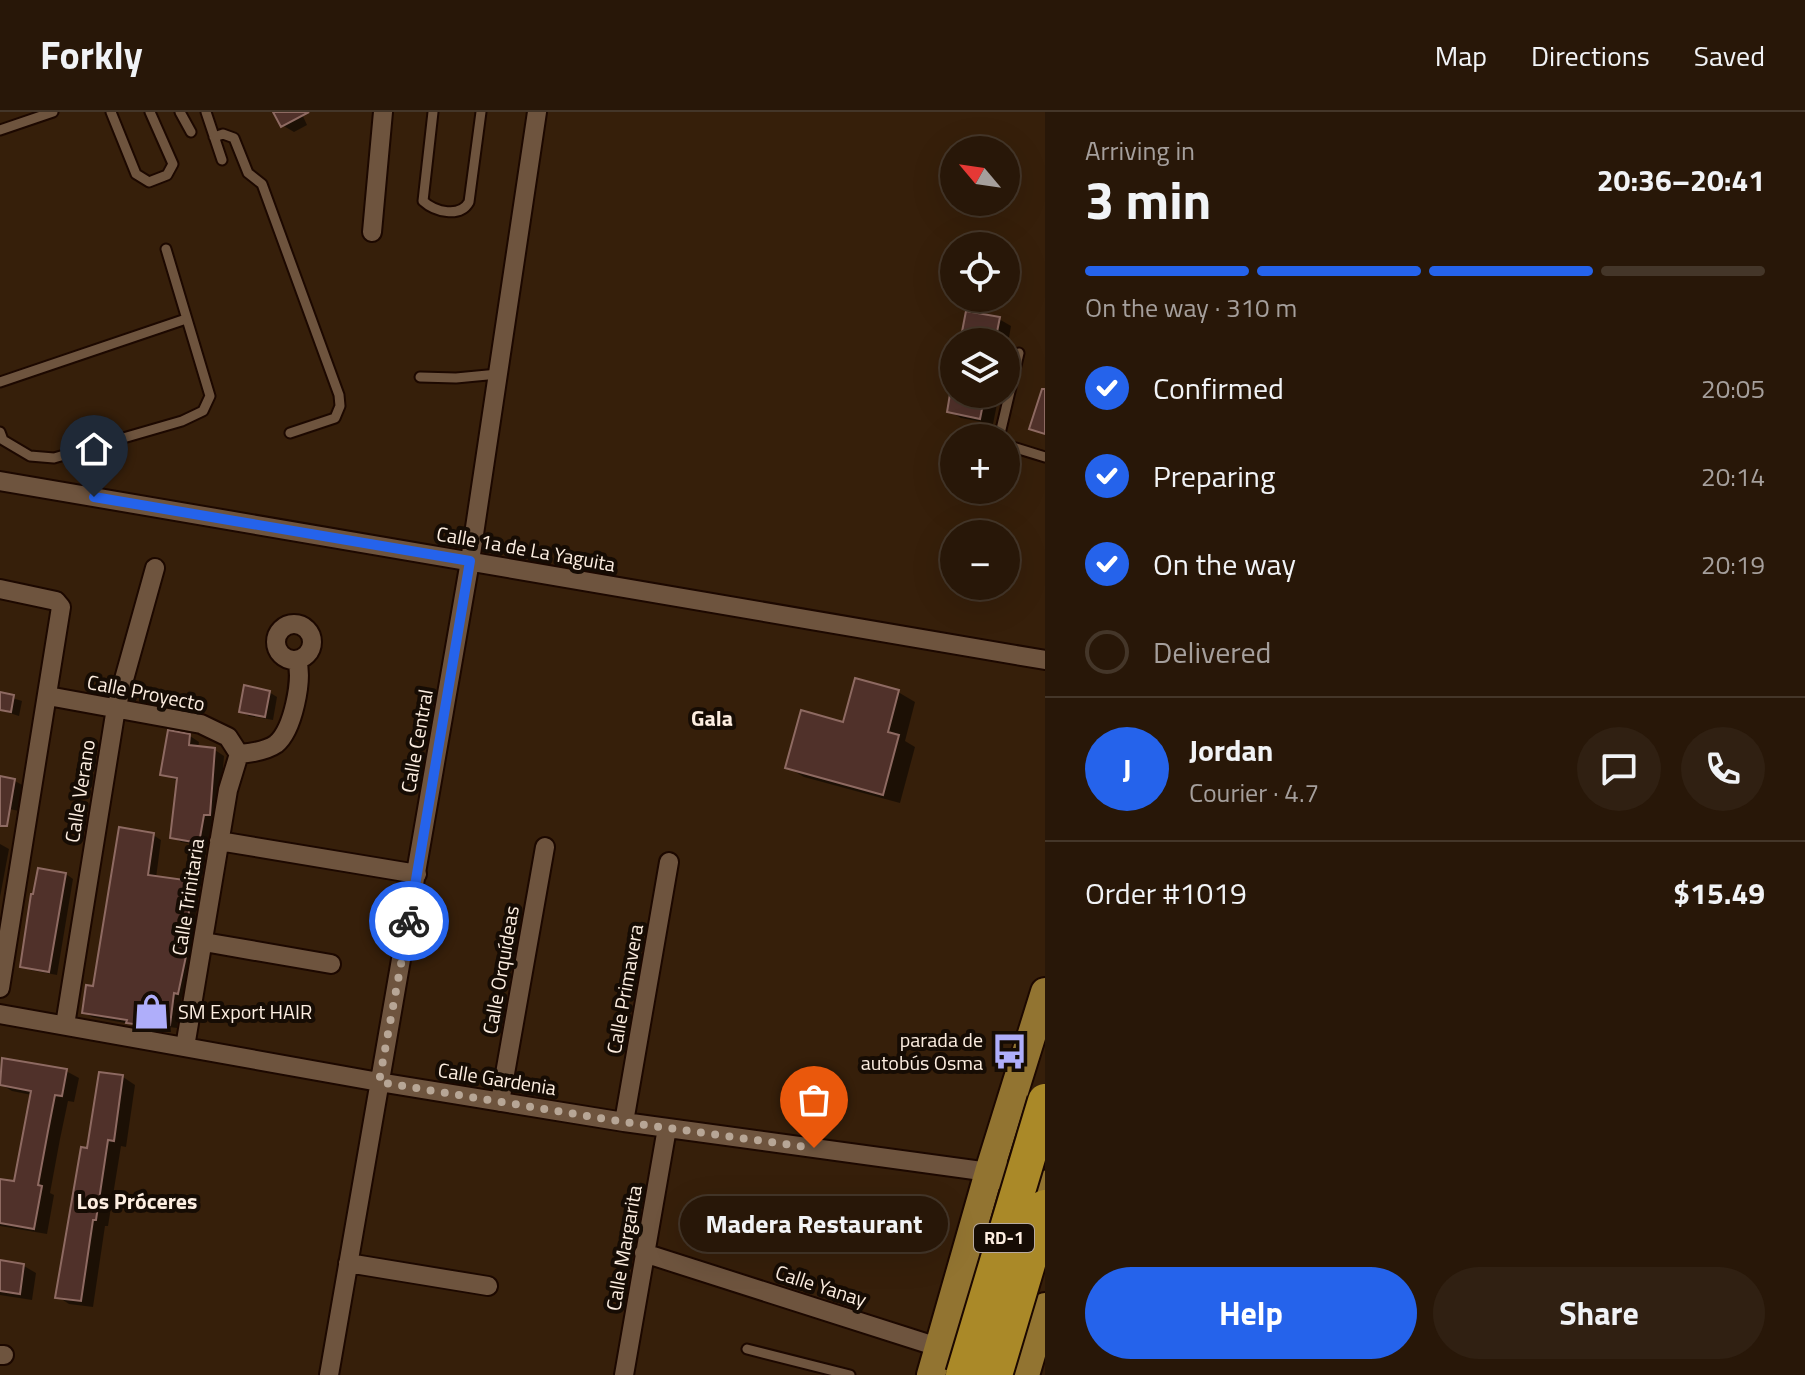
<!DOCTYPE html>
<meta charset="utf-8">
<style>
body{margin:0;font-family:"Titillium Web",sans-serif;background:#302012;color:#f1f3f6;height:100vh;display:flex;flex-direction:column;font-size:30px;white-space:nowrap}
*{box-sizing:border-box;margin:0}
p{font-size:26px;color:#a59f9c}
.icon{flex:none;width:44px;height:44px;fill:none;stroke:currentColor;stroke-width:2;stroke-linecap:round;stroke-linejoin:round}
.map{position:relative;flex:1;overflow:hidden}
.drawer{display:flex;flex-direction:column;background:#281708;width:760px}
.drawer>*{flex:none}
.needle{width:52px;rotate:299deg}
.controls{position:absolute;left:940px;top:24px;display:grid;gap:16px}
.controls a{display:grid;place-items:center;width:80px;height:80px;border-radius:50%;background:#281708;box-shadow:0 8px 32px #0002,0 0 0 2px #443629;font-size:40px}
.pin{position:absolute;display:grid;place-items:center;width:68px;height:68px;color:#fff;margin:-82px -34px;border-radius:50% 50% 50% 0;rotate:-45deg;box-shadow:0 0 8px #0007}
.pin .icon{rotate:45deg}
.courier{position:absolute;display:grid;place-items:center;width:80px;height:80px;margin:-40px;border:6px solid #2563eb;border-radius:50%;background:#fff;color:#222;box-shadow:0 2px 10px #0007}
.bubble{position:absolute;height:56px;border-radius:28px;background:#281708;box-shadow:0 8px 32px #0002,0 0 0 2px #443629;font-size:26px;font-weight:700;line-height:56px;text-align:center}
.summary em{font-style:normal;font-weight:700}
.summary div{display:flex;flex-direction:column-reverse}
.summary{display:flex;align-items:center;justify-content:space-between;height:136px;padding:0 40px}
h1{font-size:52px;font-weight:700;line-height:60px}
.bar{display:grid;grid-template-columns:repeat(4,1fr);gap:12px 8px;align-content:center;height:96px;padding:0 40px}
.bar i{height:10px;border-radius:6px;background:#443629}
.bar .active{background:#2563eb}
.bar p{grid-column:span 4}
.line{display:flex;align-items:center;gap:20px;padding:0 40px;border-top:2px solid #443629}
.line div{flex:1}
.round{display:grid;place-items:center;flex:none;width:84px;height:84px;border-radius:42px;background:#302012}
ol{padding:0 40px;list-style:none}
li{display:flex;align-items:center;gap:24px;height:88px}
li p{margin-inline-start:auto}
li .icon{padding:8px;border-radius:50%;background:#2563eb;color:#fff;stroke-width:4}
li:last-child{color:#a59f9c}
li i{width:44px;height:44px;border:4px solid #443629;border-radius:50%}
.button{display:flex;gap:16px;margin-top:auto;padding:16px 40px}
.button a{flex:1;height:92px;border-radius:48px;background:#2563eb;color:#fff;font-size:32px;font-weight:700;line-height:92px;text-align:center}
.button a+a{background:#302012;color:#f1f3f6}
header{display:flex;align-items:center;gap:48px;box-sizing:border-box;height:112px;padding:0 40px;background:#281708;border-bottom:2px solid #443629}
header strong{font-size:38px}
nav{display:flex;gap:44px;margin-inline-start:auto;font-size:28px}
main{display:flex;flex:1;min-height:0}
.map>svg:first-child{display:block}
.shadow{fill:#0007}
.building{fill:#50312a;stroke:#8e6a62;stroke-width:2}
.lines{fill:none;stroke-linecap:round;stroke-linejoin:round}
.lane-casing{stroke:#1c0800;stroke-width:13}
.street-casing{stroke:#1c0800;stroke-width:22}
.primary-casing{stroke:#1c0800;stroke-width:32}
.lane{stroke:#6e543e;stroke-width:9}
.street{stroke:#6e543e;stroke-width:18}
.primary{stroke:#927431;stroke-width:28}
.highway-bridge-casing{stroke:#1c0800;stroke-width:38;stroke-linecap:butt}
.highway-bridge{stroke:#aa8928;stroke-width:34}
.done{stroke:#b7a696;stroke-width:8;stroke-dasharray:0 14.4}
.route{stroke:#2563eb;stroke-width:10}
.labels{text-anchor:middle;stroke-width:8;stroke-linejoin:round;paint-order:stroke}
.shield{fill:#160c04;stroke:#b8aa9f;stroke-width:2}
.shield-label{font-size:18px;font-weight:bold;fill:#fdeee1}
.street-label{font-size:20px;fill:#fdeee1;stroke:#160c04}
.poi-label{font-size:20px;fill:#fdeee1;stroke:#160c04;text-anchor:start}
.neighbourhood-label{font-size:22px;font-weight:bold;fill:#fdeee1;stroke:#160c04}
</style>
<header>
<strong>Forkly</strong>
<nav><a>Map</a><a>Directions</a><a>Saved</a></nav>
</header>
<main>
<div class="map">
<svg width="1045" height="1263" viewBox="0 0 1045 1263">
<rect width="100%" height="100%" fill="#361f0a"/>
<!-- shadow -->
<path class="shadow" d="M275 0H301L307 13 294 20 282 13Z
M999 207 1011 214 1006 243V230H962Z
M954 272V282H999L993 312 961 306 949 299Z
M269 580 277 585 273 608 249 604 241 599Z
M898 580 915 590 905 629 915 635 900 691 804 665 787 655 845 612Z
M0 582 22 589 19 604 0 598Z
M190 624 199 630 198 636 215 638 224 644 219 708 214 707 208 735 181 730 172 725 178 669 162 662Z
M0 666 15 669 24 674 19 699 0 695Z
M153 723 161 728 156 766 191 771 199 775 186 885H182L177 916 129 910 131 912 92 905 84 900Z
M0 732 9 737 0 785Z
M66 762 73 767 57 863 30 858 22 854Z
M3 948 66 959 79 966 74 990 68 989 60 1027 50 1081 54 1083 47 1122 0 1114V1069L16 1071 32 983 12 979 0 972Z
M123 965 135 973 126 1035 121 1034 108 1114H105L93 1195 69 1192 57 1184 89 1039Z
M0 1150 24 1154 36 1161 32 1188 0 1183Z"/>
<!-- building -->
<path class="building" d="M273 0H309L281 15Z
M966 199 1000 205 995 230H960Z
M1042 277H1045V322L1029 317Z
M950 282H985L980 307 947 300Z
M855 566 899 578 888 620 899 623 883 683 785 656 801 598 843 610Z
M244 573 270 579 265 605 239 600Z
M0 580 14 583 11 600 0 598Z
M168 618 190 622 189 633 215 636 210 703H204L199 731 170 726 177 666 160 663Z
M0 664 15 667 7 714H0Z
M119 715 154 721 148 763 192 769 186 829 189 830 178 882 174 881 170 913 142 909 141 913 126 911 127 908 82 901 86 873 93 874Z
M38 756 66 761 49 860 20 855 31 782H33Z
M2 946 67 957 62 984 55 983 48 1019 38 1073 42 1074 34 1117 0 1111V1067L14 1069 31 979 0 973Z
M99 960 123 963 114 1029 108 1028 96 1108H93L81 1189 55 1186 81 1035 87 1036Z
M0 1148 24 1152 20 1182 0 1179Z"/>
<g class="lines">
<defs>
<path id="lane" d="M111 0 136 62 149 70 167 63 173 52 150 0
M180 0 191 20
M206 0 222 48
M433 0 423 89C435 100 460 106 469 90L481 0
M0 18 53 0
M214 25 223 22 234 26 248 61 262 72 339 283 340 294 335 306 290 321
M420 265 456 266 498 262
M0 270 186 207
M0 320 3 328 30 344 54 346 182 309 203 299 210 284 166 137
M999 326 1019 241
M1006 333 1045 345
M747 1237 850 1263"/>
<path id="street" d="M372 120 383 0
M0 369 1045 548
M0 477 56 489 61 495 0 876
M276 530a18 18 0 1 1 36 0a18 18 0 1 1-36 0Z
M48 584 201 612 228 625 239 642C251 641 266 639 276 632 293 618 303 568 297 548
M219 729 417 762
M204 830 331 852
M0 902 379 970 624 1010 989 1060
M65 913 116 596 155 456
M185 935 228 678 239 642
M500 990 545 735
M624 1010 669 750
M644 1141 938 1235
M348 1151 488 1174
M0 1243H4
M329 1263 470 449 537 0
M624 1263 667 1016"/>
<path id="primary" d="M1001 1063 1045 1073
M931 1263 989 1060 1045 880
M1025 1263 1045 1195"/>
</defs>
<!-- lane casing -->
<use href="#lane" class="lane-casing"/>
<!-- street casing -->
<use href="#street" class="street-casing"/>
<!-- primary casing -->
<use href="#primary" class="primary-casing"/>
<!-- lane -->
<use href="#lane" class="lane"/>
<!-- street -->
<use href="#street" class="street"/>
<!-- primary -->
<use href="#primary" class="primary"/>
<defs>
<path id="highway-bridge" d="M963 1263 1045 989
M995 1263 1045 1095"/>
</defs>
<!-- highway-bridge casing -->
<use href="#highway-bridge" class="highway-bridge-casing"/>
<!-- highway-bridge -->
<use href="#highway-bridge" class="highway-bridge"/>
</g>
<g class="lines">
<!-- done -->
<path class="done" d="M409 809 379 970 624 1010 814 1036"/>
<!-- route -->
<path class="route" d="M94 385 470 449 409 809"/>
</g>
<!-- icons -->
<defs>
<symbol id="shop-bare" viewBox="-9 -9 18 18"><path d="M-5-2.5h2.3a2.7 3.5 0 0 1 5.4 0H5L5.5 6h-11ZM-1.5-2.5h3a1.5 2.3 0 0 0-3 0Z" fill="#afaefa" stroke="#160c04" stroke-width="2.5" paint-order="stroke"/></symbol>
<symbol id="bus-bare" viewBox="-9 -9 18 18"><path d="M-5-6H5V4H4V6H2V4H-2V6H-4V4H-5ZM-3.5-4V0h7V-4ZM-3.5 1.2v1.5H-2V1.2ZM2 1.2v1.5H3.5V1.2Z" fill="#afaefa" stroke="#160c04" stroke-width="2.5" paint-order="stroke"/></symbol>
</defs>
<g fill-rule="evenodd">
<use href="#shop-bare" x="126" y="874" width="51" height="51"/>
<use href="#bus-bare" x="984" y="914" width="51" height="51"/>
</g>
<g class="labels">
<!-- shield labels -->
<rect class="shield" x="974" y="1112" width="60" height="28" rx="6"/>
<g class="shield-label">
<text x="1004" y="1132">RD-1</text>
</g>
<!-- street labels -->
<g class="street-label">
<text transform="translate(526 437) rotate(10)" y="7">Calle 1a de La Yaguita</text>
<text transform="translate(146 581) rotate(11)" y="7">Calle Proyecto</text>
<text transform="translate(417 629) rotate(-80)" y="7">Calle Central</text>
<text transform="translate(80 679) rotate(-81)" y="7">Calle Verano</text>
<text transform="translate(188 785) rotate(-81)" y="7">Calle Trinitaria</text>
<text transform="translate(501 858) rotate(-80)" y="7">Calle Orquídeas</text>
<text transform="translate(625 877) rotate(-80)" y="7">Calle Primavera</text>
<text transform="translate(497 967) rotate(9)" y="7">Calle Gardenia</text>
<text transform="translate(624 1136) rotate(-80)" y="7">Calle Margarita</text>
<text transform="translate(821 1174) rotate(18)" y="7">Calle Yanay</text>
</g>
<!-- poi labels -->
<g class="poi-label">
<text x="178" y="907">SM Export HAIR</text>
<text x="983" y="935" text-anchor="end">parada de<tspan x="983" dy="23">autobús Osma</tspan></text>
</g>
<!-- neighbourhood labels -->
<g class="neighbourhood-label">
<text x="712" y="614">Gala</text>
<text x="137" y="1097">Los Próceres</text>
</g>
</g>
</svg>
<div class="controls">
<a><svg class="needle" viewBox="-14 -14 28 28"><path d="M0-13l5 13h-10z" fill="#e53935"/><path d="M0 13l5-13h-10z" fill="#a59f9c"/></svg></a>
<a><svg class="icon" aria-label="locate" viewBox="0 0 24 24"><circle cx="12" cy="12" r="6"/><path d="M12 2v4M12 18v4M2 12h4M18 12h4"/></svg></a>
<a><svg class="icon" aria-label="layers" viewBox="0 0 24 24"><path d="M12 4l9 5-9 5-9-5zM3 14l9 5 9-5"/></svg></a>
<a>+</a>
<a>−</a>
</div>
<div class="pin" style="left:814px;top:1036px;background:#ea580c"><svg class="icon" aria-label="bag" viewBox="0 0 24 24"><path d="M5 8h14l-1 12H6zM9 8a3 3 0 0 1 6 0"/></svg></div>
<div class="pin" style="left:94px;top:385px;background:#1f2937"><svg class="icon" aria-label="home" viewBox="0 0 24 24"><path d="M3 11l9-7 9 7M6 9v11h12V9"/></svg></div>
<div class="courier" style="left:409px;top:809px"><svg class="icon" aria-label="bike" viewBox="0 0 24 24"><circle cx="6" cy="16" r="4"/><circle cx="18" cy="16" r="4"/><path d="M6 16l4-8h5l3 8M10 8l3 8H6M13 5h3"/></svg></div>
<div class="bubble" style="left:680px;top:1084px;width:268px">Madera Restaurant</div>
</div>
<section class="drawer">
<div class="summary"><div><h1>3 min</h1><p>Arriving in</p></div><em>20:36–20:41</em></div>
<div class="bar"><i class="active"></i><i class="active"></i><i class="active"></i><i></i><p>On the way · 310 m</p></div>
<ol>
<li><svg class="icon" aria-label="check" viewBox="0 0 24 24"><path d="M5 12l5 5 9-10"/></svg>Confirmed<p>20:05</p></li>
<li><svg class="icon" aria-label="check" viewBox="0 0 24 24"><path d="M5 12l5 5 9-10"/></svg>Preparing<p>20:14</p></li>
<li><svg class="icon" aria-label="check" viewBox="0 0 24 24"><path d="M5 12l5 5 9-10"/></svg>On the way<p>20:19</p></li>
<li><i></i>Delivered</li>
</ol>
<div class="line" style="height:144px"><b class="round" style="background:#2563eb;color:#fff">J</b><div><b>Jordan</b><p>Courier · 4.7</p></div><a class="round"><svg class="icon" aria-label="chat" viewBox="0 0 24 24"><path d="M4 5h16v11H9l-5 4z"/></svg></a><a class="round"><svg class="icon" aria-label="phone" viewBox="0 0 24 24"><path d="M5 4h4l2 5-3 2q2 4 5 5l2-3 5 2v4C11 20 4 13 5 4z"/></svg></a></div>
<div class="line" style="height:104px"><div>Order #1019</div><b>$15.49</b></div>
<div class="button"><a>Help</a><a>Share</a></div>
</section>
</main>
